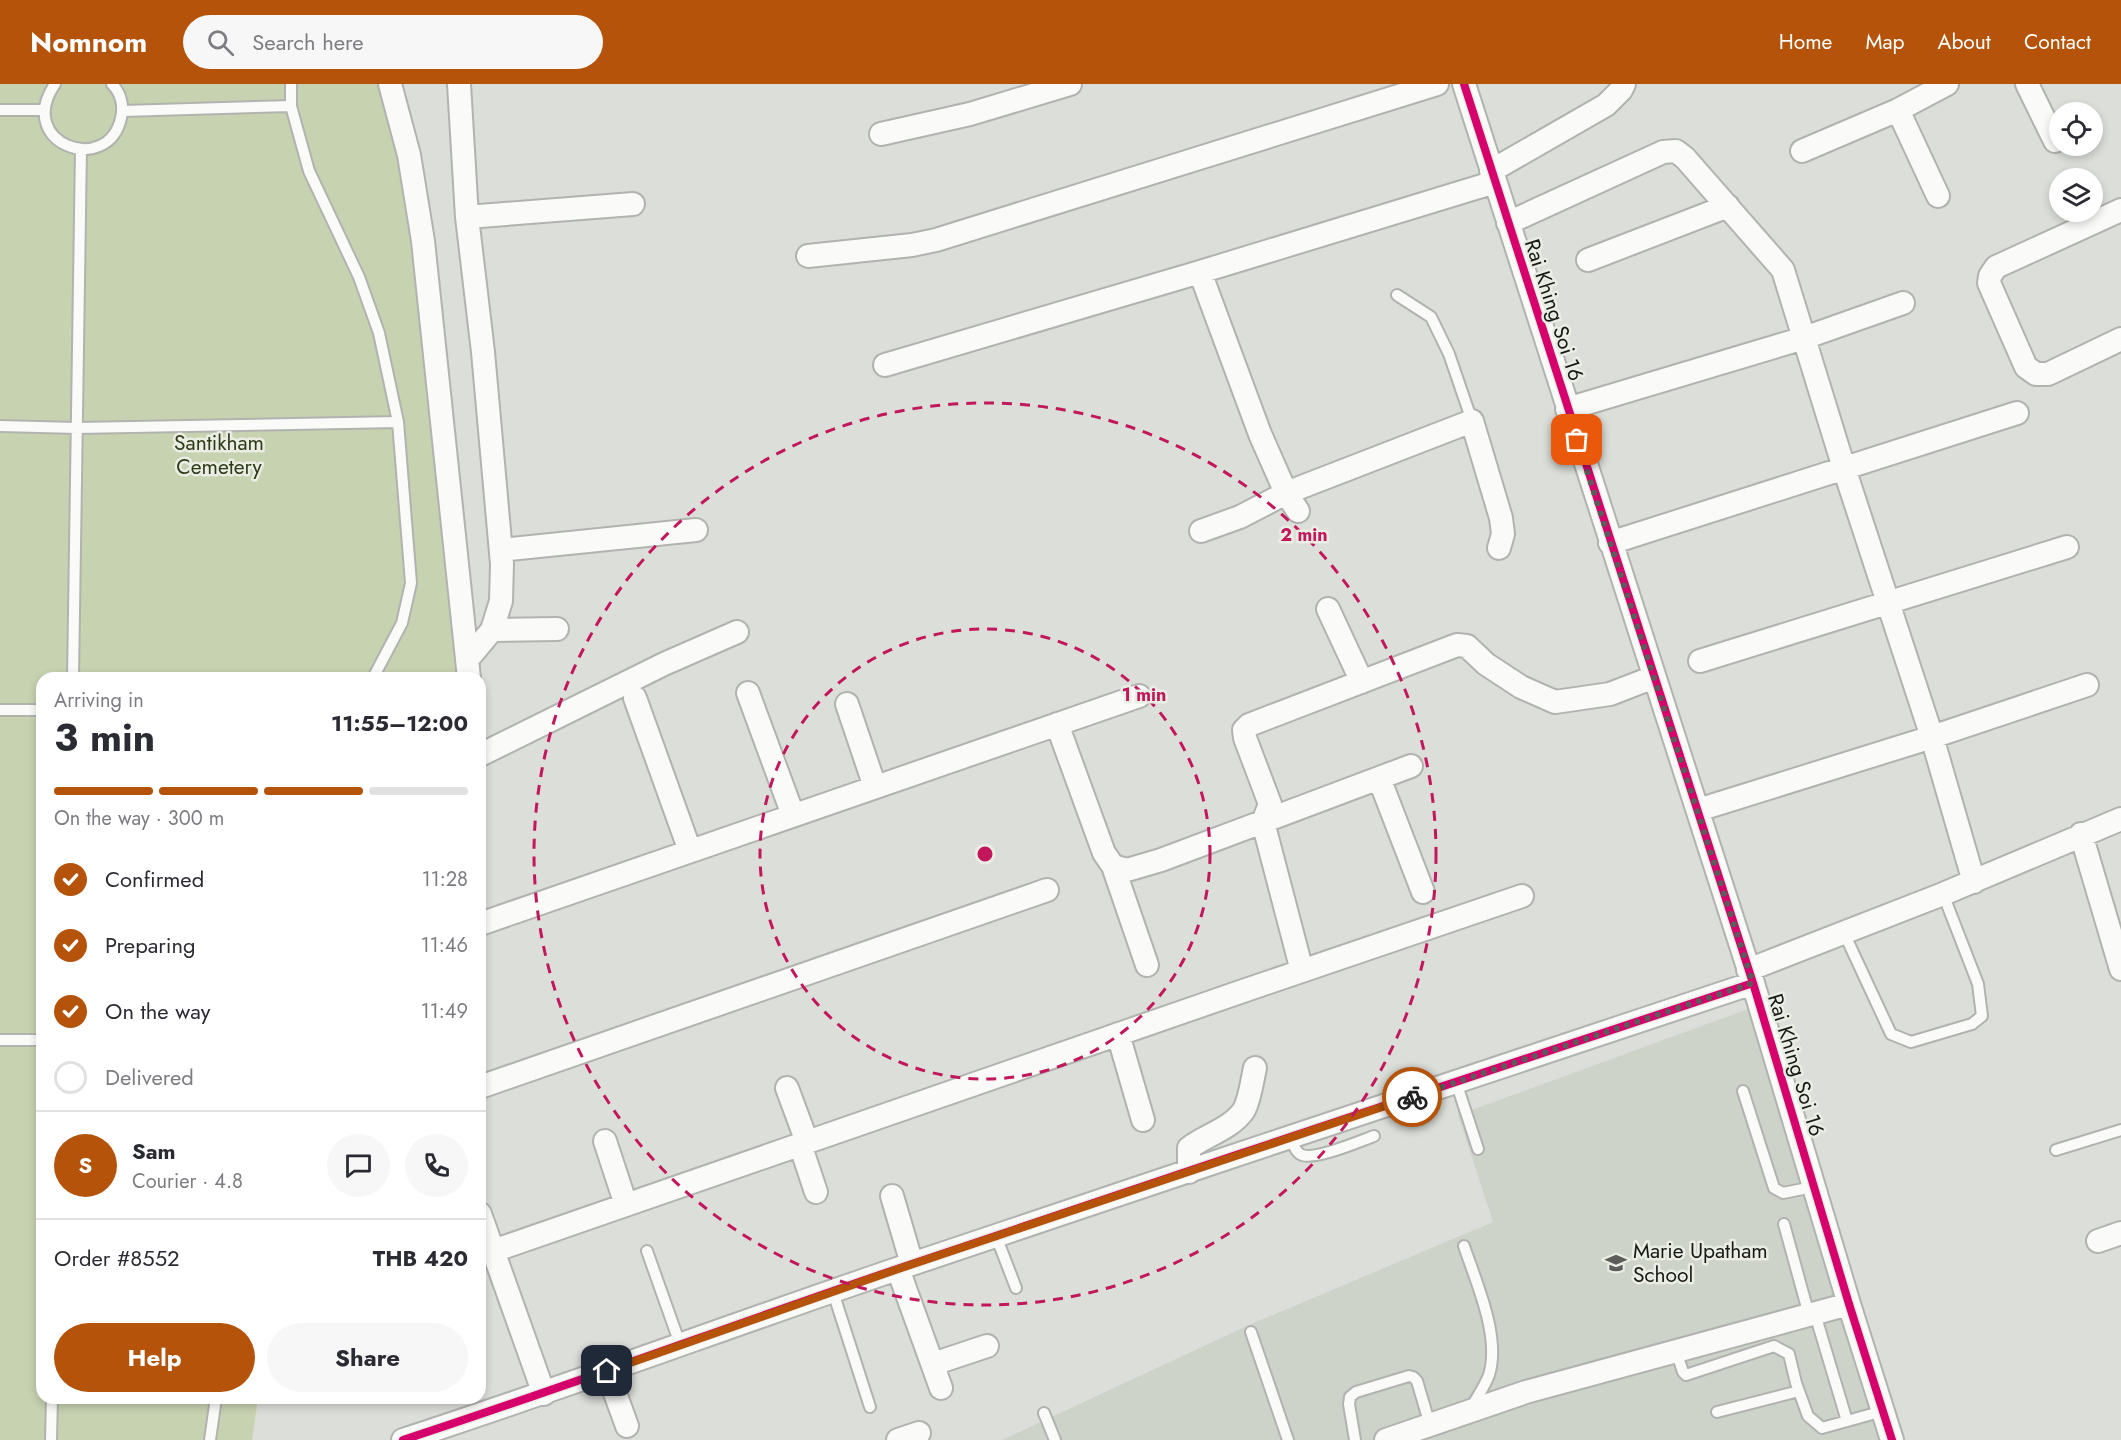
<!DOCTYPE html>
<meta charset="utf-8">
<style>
body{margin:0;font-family:Jost,sans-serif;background:#f7f7f7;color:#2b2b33;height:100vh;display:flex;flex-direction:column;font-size:22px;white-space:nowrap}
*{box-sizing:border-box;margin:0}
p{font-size:20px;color:#7c7c81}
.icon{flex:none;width:33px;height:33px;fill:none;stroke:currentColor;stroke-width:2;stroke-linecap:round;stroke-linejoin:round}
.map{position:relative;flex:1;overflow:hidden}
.side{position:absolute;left:36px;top:588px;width:450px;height:732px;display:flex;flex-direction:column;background:#fff;border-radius:18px;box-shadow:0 3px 9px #0003}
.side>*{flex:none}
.buttons{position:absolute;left:2049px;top:18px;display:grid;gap:12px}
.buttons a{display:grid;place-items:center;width:54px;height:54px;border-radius:50%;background:#fff;box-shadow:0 3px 9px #0003;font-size:30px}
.pin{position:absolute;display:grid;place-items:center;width:51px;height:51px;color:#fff;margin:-26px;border-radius:12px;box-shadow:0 3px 9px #0006}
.courier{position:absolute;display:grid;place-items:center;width:60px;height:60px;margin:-30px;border:4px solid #b45309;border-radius:50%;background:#fff;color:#222;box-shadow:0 2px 8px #0007}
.headline em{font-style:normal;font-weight:700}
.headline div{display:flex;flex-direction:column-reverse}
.headline{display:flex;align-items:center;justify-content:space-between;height:102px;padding:0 18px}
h1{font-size:39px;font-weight:700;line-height:45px}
.bar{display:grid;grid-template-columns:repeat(4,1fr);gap:9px 6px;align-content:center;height:72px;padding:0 18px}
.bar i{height:8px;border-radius:4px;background:#e1e1e2}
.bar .current{background:#b45309}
.bar p{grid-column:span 4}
.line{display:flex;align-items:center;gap:15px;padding:0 18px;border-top:2px solid #e1e1e2}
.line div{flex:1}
.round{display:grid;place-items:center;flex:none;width:63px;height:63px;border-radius:32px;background:#f7f7f7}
ol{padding:0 18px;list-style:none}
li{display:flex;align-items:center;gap:18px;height:66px}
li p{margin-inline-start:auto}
li .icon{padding:6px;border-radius:50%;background:#b45309;color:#fff;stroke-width:4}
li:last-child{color:#7c7c81}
li i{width:33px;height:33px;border:3px solid #e1e1e2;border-radius:50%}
.button{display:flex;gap:12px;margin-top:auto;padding:12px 18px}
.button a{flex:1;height:69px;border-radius:36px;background:#b45309;color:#fff;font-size:24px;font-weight:700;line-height:69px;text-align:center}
.button a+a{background:#f7f7f7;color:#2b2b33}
header{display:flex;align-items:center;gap:36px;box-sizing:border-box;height:84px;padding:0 30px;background:#b45309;color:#fff}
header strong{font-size:28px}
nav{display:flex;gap:33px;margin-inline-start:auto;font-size:21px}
.search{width:420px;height:54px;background:#f7f7f7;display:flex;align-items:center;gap:15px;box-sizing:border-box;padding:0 21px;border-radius:33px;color:#7c7c81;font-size:22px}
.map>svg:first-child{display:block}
.built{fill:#ced3c9}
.green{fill:#c7d2b1}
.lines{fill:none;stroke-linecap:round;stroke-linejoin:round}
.service-casing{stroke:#b1b3af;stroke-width:14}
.minor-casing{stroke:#b1b3af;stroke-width:26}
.service{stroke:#fafaf9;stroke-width:10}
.minor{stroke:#fafaf9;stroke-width:22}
.cycleway-casing{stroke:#eaede4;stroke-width:11}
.cycleway{stroke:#d6006c;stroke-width:8}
.done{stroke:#5c5d5a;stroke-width:6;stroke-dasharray:0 10.8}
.route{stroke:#b45309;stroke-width:8}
.ring{fill:none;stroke:#c2185b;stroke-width:3;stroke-dasharray:10 8}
.labels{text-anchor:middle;stroke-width:5;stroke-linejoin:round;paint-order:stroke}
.street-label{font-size:21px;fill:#171815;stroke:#eaede4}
.park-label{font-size:21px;fill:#2f3a17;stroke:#eaede4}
.poi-label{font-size:21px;fill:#171815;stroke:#eaede4;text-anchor:start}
.centre{fill:#c2185b;stroke:#eaede4;stroke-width:3}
.ring-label{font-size:18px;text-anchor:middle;font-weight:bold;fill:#c2185b;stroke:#eaede4;stroke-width:5;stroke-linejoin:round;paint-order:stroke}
</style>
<header>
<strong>Nomnom</strong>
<div class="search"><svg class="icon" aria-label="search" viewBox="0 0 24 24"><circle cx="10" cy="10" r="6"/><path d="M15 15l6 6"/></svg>Search here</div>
<nav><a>Home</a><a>Map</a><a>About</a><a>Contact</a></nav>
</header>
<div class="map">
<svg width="2121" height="1356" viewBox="0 0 2121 1356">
<rect width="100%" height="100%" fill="#dcded9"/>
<!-- built -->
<path class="built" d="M1748 925 1849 1220 1887 1356H1002L1249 1241 1493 1138 1458 1031Z"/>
<!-- green -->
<path class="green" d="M0 0H385L414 115 464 594H42V1314H258L252 1356H0Z"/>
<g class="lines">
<defs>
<path id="service" d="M55 0C14 60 108 93 121 34 124 22 121 9 112 0
M291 22 309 87 359 193 379 249 398 338 411 499 402 539 373 594
M0 26H43
M123 27 291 22V0
M1397 211 1431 233 1449 270 1472 337
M0 342 77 344 398 338
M73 594 81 65
M0 626H42
M1844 849 1891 950 1911 958 1972 940 1982 932 1978 900 1943 810
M0 956H42
M1456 998 1478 1065
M1743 1007 1774 1104 1783 1109 1813 1103
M1290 1054C1293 1059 1295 1067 1300 1070 1312 1078 1360 1057 1374 1052
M2056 1066 2121 1046
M1784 1140 1809 1231
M996 1152 1016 1204
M1464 1162C1476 1198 1501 1253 1489 1291 1485 1302 1477 1313 1471 1324
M647 1167 680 1260
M833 1208 870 1323
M1815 1230 1847 1337
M1251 1248 1288 1356
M1676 1267 1683 1288 1686 1291 1774 1262 1789 1270 1796 1299 1808 1332 1822 1344 1883 1327
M1717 1328 1799 1307
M1044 1329 1055 1356
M51 1356 52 1314
M210 1356 216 1314
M1355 1356 1349 1320 1350 1313 1356 1308 1409 1292 1413 1293 1417 1297 1430 1341"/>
<path id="minor" d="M390 0 409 71 423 157 469 594
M459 0 467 133 483 268 502 480 501 517 492 546 467 576
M1464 0 1753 899 1849 1220 1892 1356
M2027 0 2055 57
M1898 26 1938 112
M881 50 970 30 1070 0
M1802 67 1898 26 1947 0
M1491 87 1606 21 1621 6 1624 0
M2121 126 1996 183 1990 192 1989 199 2026 283 2036 290H2048L2121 255
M467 133 633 120
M1508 139 1663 68 1676 67 1685 74 1783 186 1844 384 1932 653 1974 798
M808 172 912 161 936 156 1437 0
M1588 176 1728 122
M1200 188 1260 350 1286 409 1298 427
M885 281 1200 188 1495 98
M1567 325 1804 254 1903 219
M1201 447 1240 433 1286 409 1472 337 1501 434 1503 450 1499 464
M1610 459 2017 329
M501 466 696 446
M1328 525 1362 598
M492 546 557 545
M1700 577 2067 463
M748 609 793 731
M635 614 690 767
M847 620 875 703
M1057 640 1104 769 1113 782 1127 786 1161 776 1411 682
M480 671 664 580 737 548
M1379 694 1423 808
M1698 726 1932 653 2087 601
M2081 750 2121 885
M1113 782 1147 881
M480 840 1139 612
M1748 886 1943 810 2121 735
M1302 887 1263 738 1270 720 1245 654 1244 646 1249 641 1457 561 1467 562 1486 580 1521 603 1555 618 1610 610 1654 593
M1118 950 1143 1036
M480 1003 1047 806
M787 1004 807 1058
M605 1057 626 1121
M800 1060 816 1108
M1189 1088V1064C1206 1051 1231 1045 1244 1026 1250 1015 1252 997 1255 984
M892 1112 912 1180
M480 1130 544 1310
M2098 1157 2121 1149
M493 1167 1243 907 1522 812
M898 1185 941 1304
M933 1280 987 1262
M607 1287 627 1342
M403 1356C569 1302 732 1241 897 1185 1182 1088 1467 995 1753 899
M898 1356 919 1349
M1386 1356 1526 1308 1849 1220"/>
</defs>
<!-- service casing -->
<use href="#service" class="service-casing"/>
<!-- minor casing -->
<use href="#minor" class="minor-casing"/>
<!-- service -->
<use href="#service" class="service"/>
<!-- minor -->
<use href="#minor" class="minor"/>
<defs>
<path id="cycleway" d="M1464 0 1753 899 1849 1220 1892 1356
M403 1356C569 1302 732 1241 897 1185 1182 1088 1467 995 1753 899"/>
</defs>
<!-- cycleway casing -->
<use href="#cycleway" class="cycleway-casing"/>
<!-- cycleway -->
<use href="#cycleway" class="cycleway"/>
</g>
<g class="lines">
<!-- done -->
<path class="done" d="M1412 1013 1753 899 1577 356"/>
<!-- route -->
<path class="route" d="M607 1287 898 1185 1412 1013"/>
</g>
<!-- distance rings -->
<g class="ring">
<circle cx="985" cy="770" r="225"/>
<circle cx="985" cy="770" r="451"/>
</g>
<!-- icons -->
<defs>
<symbol id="school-bare" viewBox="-9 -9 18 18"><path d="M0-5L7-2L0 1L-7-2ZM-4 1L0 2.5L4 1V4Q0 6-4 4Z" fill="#5c5d5a" stroke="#eaede4" stroke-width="2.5" paint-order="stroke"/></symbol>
</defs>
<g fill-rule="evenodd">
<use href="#school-bare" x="1601" y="1164" width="30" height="30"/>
</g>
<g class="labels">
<!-- street labels -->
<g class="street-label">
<text transform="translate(1554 226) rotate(72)" y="7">Rai Khing Soi 16</text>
<text transform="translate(1796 981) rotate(73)" y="7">Rai Khing Soi 16</text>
</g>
<!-- park labels -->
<g class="park-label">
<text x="219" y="366">Santikham<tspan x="219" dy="24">Cemetery</tspan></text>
</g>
<!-- poi labels -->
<g class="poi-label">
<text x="1633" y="1174">Marie Upatham<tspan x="1633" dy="24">School</tspan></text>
</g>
</g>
<circle cx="985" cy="770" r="9" class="centre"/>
<g class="ring-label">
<text x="1304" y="457">2 min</text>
<text x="1144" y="617">1 min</text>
</g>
</svg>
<div class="buttons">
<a><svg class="icon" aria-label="locate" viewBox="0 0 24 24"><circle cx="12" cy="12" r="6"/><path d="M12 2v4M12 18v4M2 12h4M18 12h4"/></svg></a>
<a><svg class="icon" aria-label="layers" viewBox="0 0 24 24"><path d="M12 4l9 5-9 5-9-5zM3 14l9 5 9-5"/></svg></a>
</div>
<div class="pin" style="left:1577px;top:356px;background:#ea580c"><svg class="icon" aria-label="bag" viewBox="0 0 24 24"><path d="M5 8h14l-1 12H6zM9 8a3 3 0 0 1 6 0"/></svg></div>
<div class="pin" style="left:607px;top:1287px;background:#1f2937"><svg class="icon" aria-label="home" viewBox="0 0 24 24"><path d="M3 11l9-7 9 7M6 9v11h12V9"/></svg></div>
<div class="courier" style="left:1412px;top:1013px"><svg class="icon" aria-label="bike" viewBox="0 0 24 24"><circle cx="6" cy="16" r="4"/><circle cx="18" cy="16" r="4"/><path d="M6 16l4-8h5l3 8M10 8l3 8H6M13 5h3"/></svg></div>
<section class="side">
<div class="headline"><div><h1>3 min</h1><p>Arriving in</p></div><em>11:55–12:00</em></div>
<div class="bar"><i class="current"></i><i class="current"></i><i class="current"></i><i></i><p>On the way · 300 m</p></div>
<ol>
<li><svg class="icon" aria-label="check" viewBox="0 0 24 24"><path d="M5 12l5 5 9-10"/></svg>Confirmed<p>11:28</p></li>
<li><svg class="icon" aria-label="check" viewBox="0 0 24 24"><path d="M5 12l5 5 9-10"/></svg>Preparing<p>11:46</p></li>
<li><svg class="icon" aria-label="check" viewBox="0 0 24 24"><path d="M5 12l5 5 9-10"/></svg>On the way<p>11:49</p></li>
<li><i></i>Delivered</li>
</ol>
<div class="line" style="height:108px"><b class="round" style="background:#b45309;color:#fff">S</b><div><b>Sam</b><p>Courier · 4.8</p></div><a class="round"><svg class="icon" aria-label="chat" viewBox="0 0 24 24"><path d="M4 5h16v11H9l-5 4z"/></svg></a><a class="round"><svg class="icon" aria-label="phone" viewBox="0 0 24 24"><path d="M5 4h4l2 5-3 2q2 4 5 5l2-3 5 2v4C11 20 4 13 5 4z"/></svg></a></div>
<div class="line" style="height:78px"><div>Order #8552</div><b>THB 420</b></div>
<div class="button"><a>Help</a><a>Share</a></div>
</section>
</div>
